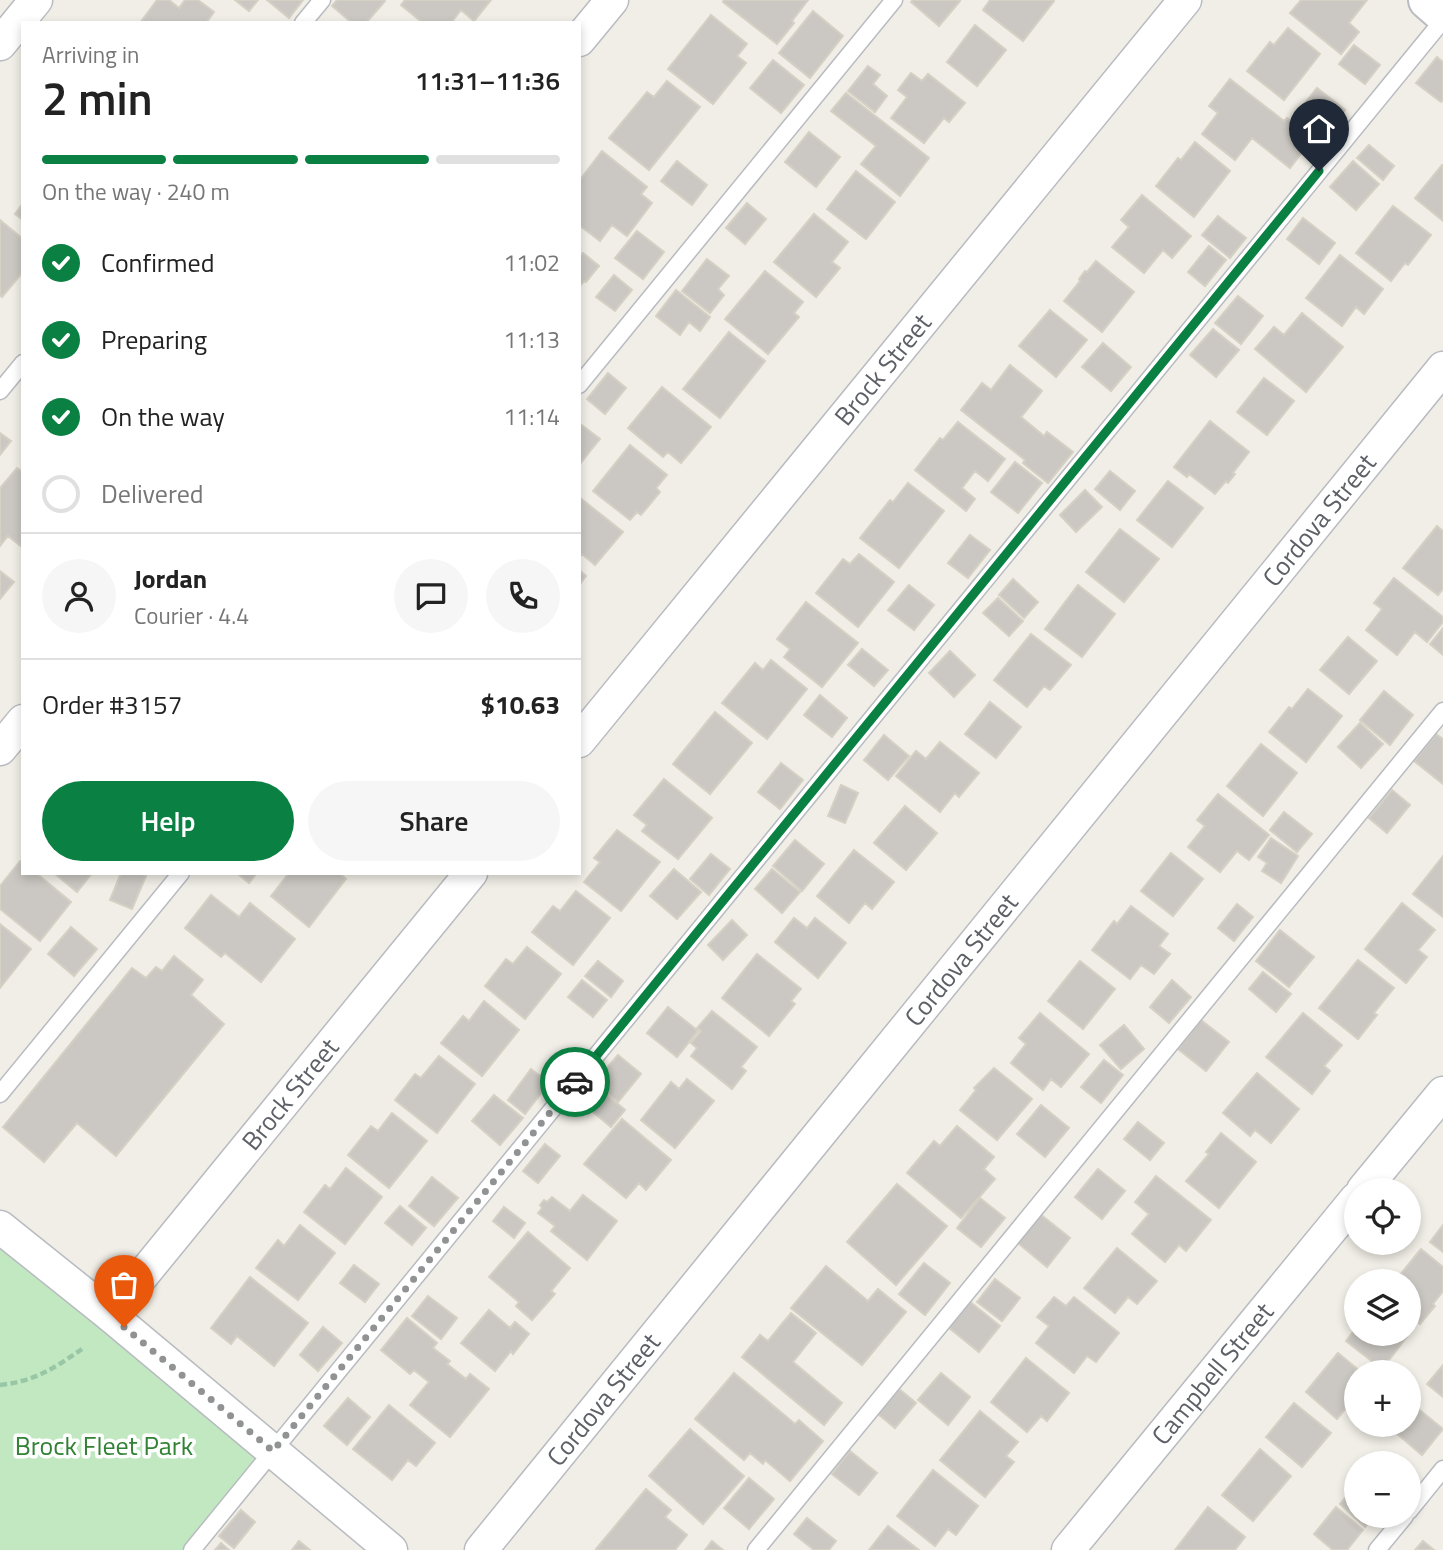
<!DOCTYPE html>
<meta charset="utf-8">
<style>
body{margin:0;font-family:"Titillium Web",sans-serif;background:#f6f6f6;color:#222;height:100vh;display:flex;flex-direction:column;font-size:26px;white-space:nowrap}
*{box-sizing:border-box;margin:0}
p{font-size:23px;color:#767676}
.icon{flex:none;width:38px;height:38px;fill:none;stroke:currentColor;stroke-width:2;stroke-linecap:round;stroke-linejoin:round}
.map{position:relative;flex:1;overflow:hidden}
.side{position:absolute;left:21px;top:21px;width:560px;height:854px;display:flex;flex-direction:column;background:#fff;border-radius:0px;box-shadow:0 4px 10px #0003}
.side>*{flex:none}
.tools{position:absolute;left:1344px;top:1178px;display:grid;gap:14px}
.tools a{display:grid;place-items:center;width:77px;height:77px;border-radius:50%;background:#fff;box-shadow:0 4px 10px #0003;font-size:35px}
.pin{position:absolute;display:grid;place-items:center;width:60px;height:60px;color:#fff;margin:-72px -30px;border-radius:50% 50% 50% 0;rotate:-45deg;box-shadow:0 0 7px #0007}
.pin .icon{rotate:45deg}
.courier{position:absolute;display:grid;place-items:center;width:70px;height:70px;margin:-35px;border:5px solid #0b8043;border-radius:50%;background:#fff;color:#222;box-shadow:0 2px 9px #0007}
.head em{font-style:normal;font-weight:600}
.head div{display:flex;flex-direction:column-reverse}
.head{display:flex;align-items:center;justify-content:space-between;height:119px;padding:0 21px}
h1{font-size:46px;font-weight:600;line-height:52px}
.bar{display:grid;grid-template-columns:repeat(4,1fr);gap:10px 7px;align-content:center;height:84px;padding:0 21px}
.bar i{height:9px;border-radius:5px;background:#e0e0e0}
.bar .active{background:#0b8043}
.bar p{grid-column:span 4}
.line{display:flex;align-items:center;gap:18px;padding:0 21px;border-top:2px solid #e0e0e0}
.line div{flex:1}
.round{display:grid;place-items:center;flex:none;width:74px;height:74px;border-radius:37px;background:#f6f6f6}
ol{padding:0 21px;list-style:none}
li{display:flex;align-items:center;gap:21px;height:77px}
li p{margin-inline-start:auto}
li .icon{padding:7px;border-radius:50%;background:#0b8043;color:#fff;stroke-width:4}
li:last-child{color:#767676}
li i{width:38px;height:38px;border:4px solid #e0e0e0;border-radius:50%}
.primary-button{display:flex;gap:14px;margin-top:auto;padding:14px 21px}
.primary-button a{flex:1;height:80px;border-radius:42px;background:#0b8043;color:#fff;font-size:28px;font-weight:600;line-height:80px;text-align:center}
.primary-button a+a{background:#f6f6f6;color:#222}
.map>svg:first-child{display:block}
.green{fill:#c2e8c2}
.building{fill:#cbc8c3;stroke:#d5d0c4;stroke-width:2}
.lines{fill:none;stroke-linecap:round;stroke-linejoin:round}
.lane-casing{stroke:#b8bbc0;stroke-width:19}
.street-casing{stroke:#b8bbc0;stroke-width:35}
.secondary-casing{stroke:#b9bcc2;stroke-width:42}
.path{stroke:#99c7a6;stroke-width:4.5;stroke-dasharray:7 3.5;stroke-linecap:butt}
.lane{stroke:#fff;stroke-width:16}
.street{stroke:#fff;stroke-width:32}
.secondary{stroke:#fff;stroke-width:38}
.done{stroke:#909293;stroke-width:7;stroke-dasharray:0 12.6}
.route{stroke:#0b8043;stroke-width:9}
.labels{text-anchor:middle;stroke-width:7;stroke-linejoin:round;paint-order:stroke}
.street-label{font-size:26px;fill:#5d6167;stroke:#fff}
.park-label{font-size:26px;fill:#318234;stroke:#fff}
</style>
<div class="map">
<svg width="1443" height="1550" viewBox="0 0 1443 1550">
<rect width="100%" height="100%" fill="#f0eee6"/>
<!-- green -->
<path class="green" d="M0 1227 273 1451 192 1550H0Z"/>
<!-- building -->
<path class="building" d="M157 0H169L179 8 185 0H198L214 12 206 23H140Z
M235 0H258L249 11Z
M267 0H303L289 18Z
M337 0H384L385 1 366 23H352L332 6Z
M405 0H491L474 21 461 10 451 23H423L401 5Z
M724 0H808L792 21 794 23 777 44 723 2Z
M913 0H959L960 1 939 26 911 2Z
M990 0H1053L1054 1 1023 41 983 10Z
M1301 0H1367L1349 23 1359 32 1341 54 1290 13Z
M813 11 843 36 810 78 779 53Z
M711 15 747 44 737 56 746 63 713 104 668 69Z
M975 25 1006 50 977 86 947 62Z
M1288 28 1320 54 1284 100 1247 71 1270 42 1274 45Z
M1354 45 1380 65 1365 84 1339 64Z
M1437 57 1443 62V100L1441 102 1416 83Z
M773 60 804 85 781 113 750 88Z
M868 66 880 75 873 84 887 96 875 112 848 91Z
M911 73 922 81 928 74 965 103 949 122 944 118 924 143 891 118 907 97 898 90Z
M1230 79 1284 121 1287 118 1313 138 1290 168 1252 138 1235 160 1202 134 1218 113 1209 106Z
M667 81 700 107 649 170 609 138 647 92 654 97Z
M1317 88 1345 110 1322 139 1294 117Z
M846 93 929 158 900 196 861 164 876 146 831 111Z
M809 132 840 157 816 187 785 162Z
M1195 142 1230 171 1194 217 1156 186 1178 158 1181 160Z
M1369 145 1394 166 1383 180 1357 158Z
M602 151 647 187 641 194 652 203 627 236 612 225 600 241 579 225V181Z
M677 161 707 185 692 205 661 181Z
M1353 161 1379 184 1356 210 1330 187Z
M1442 165H1443V221L1415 198Z
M856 171 895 202 866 239 827 209Z
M1142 195 1191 236 1172 258 1163 250 1144 273 1112 247 1129 227 1121 220Z
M23 203V220L15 214Z
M747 203 766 219 745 244 726 228Z
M1393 206 1431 235 1408 265 1405 263 1391 281 1356 253Z
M814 214 848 242 832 262 840 268 816 297 774 262Z
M1218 216 1246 238 1230 258 1202 235Z
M1303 218 1335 243 1319 264 1287 239Z
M0 220 23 239V272L2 297 0 295Z
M637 231 664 252 643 279 615 258Z
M1209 246 1226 260 1205 286 1188 272Z
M583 253 599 266 586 282 584 281 579 287V257Z
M1340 255 1383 289 1364 314 1356 307 1342 326 1306 298Z
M707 259 729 276 718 289 724 295 710 313 682 291Z
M1096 261 1134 292 1102 332 1064 301 1080 281 1079 279 1085 271 1087 272Z
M765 271 803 302 794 313 799 317 768 354 725 319Z
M614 275 632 290 615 311 596 297Z
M676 290 710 317 700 331 689 322 680 335 656 316Z
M1238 296 1263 316 1241 344 1215 323Z
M1050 310 1087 340 1056 377 1019 346Z
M1302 313 1343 347 1306 392 1255 349 1274 327 1284 335Z
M1213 329 1239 350 1216 377 1190 355Z
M729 332 765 361 720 418 683 389Z
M1103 343 1131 367 1111 391 1082 367Z
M1010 365 1042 391 1021 417 1044 436 1047 432 1073 452 1048 483 1023 463 1025 460 961 410 982 383 991 390Z
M608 373 626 388 605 414 587 399Z
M1264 378 1294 401 1267 435 1237 412Z
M662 387 711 427 681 463 668 452 663 457 628 428Z
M1210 421 1249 452 1233 473 1235 474 1228 483 1226 481 1215 494 1189 474 1187 477 1174 467Z
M958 422 1005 459 988 481 975 471 962 488 975 499 966 511 915 470 940 438 943 440Z
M579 423 600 439 579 465Z
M0 433 11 441 0 455Z
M630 445 667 475 656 488 660 492 641 515 637 512 630 520 593 491Z
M1015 462 1042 483 1018 513 991 492Z
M17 468 23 472V548L8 536 0 546V488Z
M1110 471 1135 491 1120 510 1095 489Z
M1168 481 1203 508 1172 547 1137 520Z
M908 483 944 511 899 568 860 538 890 500 893 502Z
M1085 490 1102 507 1076 532 1060 515Z
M579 497 623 532 595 565 582 554 579 558Z
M1437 526 1443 531V589L1438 595 1403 568Z
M1120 529 1159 559 1124 602 1086 572Z
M970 535 990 550 968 578 948 563Z
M859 554 894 582 858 627 816 593 843 559 850 564Z
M579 570 586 576 579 585Z
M0 571 14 582 0 599Z
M1394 578 1443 617V622L1427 642 1415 632 1397 655 1366 630 1382 609 1374 603Z
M1013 579 1038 602 1024 618 999 595Z
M909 585 934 605 914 630 888 610Z
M1078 585 1115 614 1082 657 1045 629Z
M998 598 1023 621 1009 636 983 613Z
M806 602 858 643 822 687 784 657 790 649 777 639Z
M1443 628V655L1430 644Z
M1031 634 1071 665 1050 690 1044 686 1027 707 994 680Z
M1348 637 1377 661 1349 694 1320 670Z
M862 649 888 670 874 686 848 665Z
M950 651 975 675 954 697 929 673Z
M771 660 807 689 767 739 722 703 755 663 763 670Z
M1308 689 1342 716 1306 762 1269 732 1289 707 1292 709Z
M1384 691 1413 715 1390 745 1360 720Z
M820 695 847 718 832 737 804 715Z
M990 702 1021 727 996 758 965 734Z
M715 712 752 743 710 794 673 764Z
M1360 723 1383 744 1361 768 1338 747Z
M1436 734 1443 739V784L1414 761Z
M884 735 909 756 888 780 864 760Z
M940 742 979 773 959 797 955 793 940 812 896 776 916 751 926 759Z
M1261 744 1297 773 1263 816 1227 786Z
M781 763 803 780 780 809 758 792Z
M664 779 712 818 678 859 642 831 647 825 634 815Z
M841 785 858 793 845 823 828 816Z
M1392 790 1410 805 1387 833 1369 818Z
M1218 794 1269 835 1249 860 1237 851 1220 872 1188 847 1205 826 1197 820Z
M905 806 937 833 906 870 874 843Z
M1284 812 1312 834 1297 852 1270 830Z
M617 830 660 862 621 911 584 882 600 862 594 858Z
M1271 838 1298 856 1281 883 1262 871 1267 863 1258 857Z
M795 840 824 864 802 891 773 866Z
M854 850 894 882 872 909 865 903 849 923 817 896Z
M1171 853 1203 879 1173 916 1141 891Z
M711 854 730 869 709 895 690 879Z
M1443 856V917L1413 894Z
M20 861 23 863V873H36L71 902 40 941 0 909V886Z
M674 869 701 892 677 919 650 896Z
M772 869 800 892 782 913 755 889Z
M54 873H92L77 892Z
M121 873H140L146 876 132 909 110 900Z
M237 873H257L249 883Z
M289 873H339L346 879 309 927 271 896Z
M576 891 610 918 573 965 532 932 553 906 560 911Z
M211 895 239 917 250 903 295 939 261 982 225 953 221 957 185 928Z
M1402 903 1435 930 1418 950 1427 957 1406 983 1365 949Z
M1237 904 1253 917 1234 941 1218 928Z
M1131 906 1168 934 1159 946 1170 954 1154 974 1141 965 1130 979 1092 950 1114 921 1117 924Z
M794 918 807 928 815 918 846 943 818 978 775 942Z
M732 920 747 935 723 960 708 945Z
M0 924 31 949 0 988Z
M71 927 97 949 74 976 48 954Z
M1280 930 1314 957 1289 987 1256 961Z
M527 947 561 974 525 1019 485 986 506 959 513 964Z
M757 954 801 989 791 1001 795 1004 769 1036 722 998Z
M174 956 203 980 191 995 224 1024 116 1156 77 1123 44 1162 3 1127 132 968 146 978 156 967 162 971Z
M1358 960 1394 988 1374 1013 1377 1015 1358 1039 1319 1008Z
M598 961 623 981 611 997 585 976Z
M1080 961 1115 989 1083 1029 1048 1001Z
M1263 972 1291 994 1276 1012 1249 989Z
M582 980 607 1000 593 1017 568 997Z
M1172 980 1191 997 1169 1023 1150 1007Z
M484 1001 519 1030 482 1076 441 1043 463 1016 469 1021Z
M668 1007 698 1031 677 1057 647 1033Z
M712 1011 757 1047 741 1067 746 1071 732 1089 691 1056 697 1048 691 1043 701 1031 697 1028Z
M1040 1013 1089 1054 1061 1087 1051 1079 1043 1090 1011 1063 1026 1044 1019 1038Z
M1303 1013 1342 1045 1324 1066 1330 1071 1312 1094 1266 1057Z
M1201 1020 1229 1042 1206 1071 1178 1049Z
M1124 1025 1144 1049 1121 1069 1100 1045Z
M618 1055 641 1074 618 1102 594 1083Z
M439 1056 475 1084 437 1133 395 1100 415 1074 421 1078Z
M1104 1060 1123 1075 1101 1103 1081 1087Z
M994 1068 1032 1099 997 1140 960 1110 976 1090 974 1088Z
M531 1069 549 1083 525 1114 508 1100Z
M1257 1073 1299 1109 1271 1143 1255 1130 1250 1136 1223 1113Z
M687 1079 714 1101 675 1148 641 1120 671 1082 679 1089Z
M600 1089 625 1110 611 1127 586 1106Z
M494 1095 523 1118 500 1145 472 1121Z
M1041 1105 1069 1128 1045 1157 1017 1134Z
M392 1113 427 1141 389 1188 348 1155 371 1126 378 1131Z
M622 1119 671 1160 646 1190 639 1183 626 1198 584 1164Z
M1138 1122 1164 1143 1150 1160 1124 1139Z
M957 1126 994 1157 984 1169 995 1179 961 1218 907 1173 934 1141 940 1146Z
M1221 1133 1256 1162 1219 1208 1186 1181 1209 1154 1206 1152Z
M545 1144 560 1156 538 1183 523 1171Z
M346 1168 382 1197 345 1244 304 1212 325 1185 330 1189Z
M1098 1169 1125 1191 1102 1219 1075 1197Z
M1156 1176 1211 1220 1186 1251 1179 1245 1165 1262 1132 1234 1149 1214 1135 1202Z
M432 1177 458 1198 434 1226 409 1206Z
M897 1184 947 1226 896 1285 847 1242Z
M583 1195 617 1221 587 1260 551 1231 555 1226 538 1213 542 1208 540 1205 544 1200 547 1202 552 1197 570 1211Z
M980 1198 1005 1218 981 1247 957 1228Z
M400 1206 426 1228 412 1245 385 1223Z
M504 1207 525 1223 514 1238 493 1221Z
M1040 1214 1070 1238 1047 1267 1018 1243Z
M300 1225 335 1253 298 1300 256 1268 278 1240 284 1246Z
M1443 1225V1252L1430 1242Z
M528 1232 570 1268 551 1291 555 1294 532 1320 516 1306 519 1302 489 1277Z
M1117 1248 1157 1281 1137 1304 1128 1297 1115 1313 1084 1288Z
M1421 1249 1443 1267V1291L1433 1304 1435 1306 1420 1324 1409 1315V1281H1395Z
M924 1263 950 1283 925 1315 899 1294Z
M354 1265 379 1284 365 1302 340 1283Z
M826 1266 868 1301 878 1289 906 1312 862 1365 791 1308Z
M250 1277 308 1323 274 1366 237 1336 231 1344 211 1328Z
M995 1279 1020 1298 1002 1321 977 1302Z
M428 1296 457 1318 441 1339 412 1316Z
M1054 1297 1066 1306 1074 1297 1119 1333 1096 1362 1087 1356 1074 1373 1036 1343 1049 1326 1037 1317Z
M969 1301 1000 1326 979 1352 948 1327Z
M489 1310 510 1328 515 1322 529 1334 513 1354 511 1351 495 1371 461 1343Z
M791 1313 816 1333 793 1362 842 1403 824 1425 742 1357 760 1335 768 1341Z
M407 1318 437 1343 433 1348 450 1361 447 1364 466 1379 470 1374 489 1389 450 1437 410 1405 429 1382 414 1370 410 1374 381 1350Z
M323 1327 342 1343 318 1371 300 1355Z
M1356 1328V1334H1409L1382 1369 1346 1341Z
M1338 1353 1361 1372H1356V1384L1353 1388 1356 1390V1396L1337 1419 1306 1392Z
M1026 1358 1069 1393 1047 1421 1041 1416 1027 1432 991 1402Z
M1443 1365V1397L1427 1384Z
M734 1373 795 1424 799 1420 823 1441 790 1481 765 1460 763 1464 750 1453 744 1460 695 1419Z
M941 1373 970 1397 948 1425 918 1400Z
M899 1389 916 1403 895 1428 878 1414Z
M348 1398 370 1417 347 1445 324 1426Z
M1294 1403 1331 1433 1302 1467 1266 1437Z
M389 1405 435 1443 416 1466 408 1460 392 1480 353 1449Z
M1416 1407 1443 1429 1422 1455 1395 1432 1401 1424H1409V1415Z
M980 1411 1018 1442 1006 1456 1014 1462 985 1497 940 1460Z
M690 1429 744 1476 703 1524 649 1476Z
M1260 1449 1291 1476 1253 1521 1222 1495Z
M850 1451 877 1473 859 1495 832 1474Z
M933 1470 978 1506 956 1535 948 1529 935 1546 897 1516Z
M749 1478 774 1499 749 1529 724 1508Z
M1356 1485V1516H1375L1365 1527 1340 1504Z
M646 1489 671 1510 665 1517 687 1535 675 1550H597L596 1549Z
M1208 1507 1245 1537 1235 1550H1175Z
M1336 1507 1363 1530 1347 1550H1333L1314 1534Z
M241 1510 255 1522 234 1548 219 1536Z
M807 1518 836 1541 829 1550H814L794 1534Z
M888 1526 919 1550H869Z
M299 1541 310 1550H292Z
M712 1541 723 1550H705Z
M1423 1541 1434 1550H1415Z
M221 1543 229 1550H215Z"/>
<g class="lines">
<defs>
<path id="lane" d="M303 23 322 0
M579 385 894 0
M0 391 23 363
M0 1094 181 873
M1409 1511 1443 1469
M192 1550 1443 20
M756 1550 1443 711
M1377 1550 1405 1516"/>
<g id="street">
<path d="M579 40 612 0"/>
<path d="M0 44 36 0"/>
<path id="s1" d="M579 741 1185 0"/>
<path d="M0 749 23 721"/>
<path d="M1363 1190 1443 1093"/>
<path d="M0 1227 110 1315 391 1550"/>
<path id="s2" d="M110 1315 471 873"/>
<path id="s3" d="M481 1550 1443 368"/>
<path id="s4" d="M1068 1550 1356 1199"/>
</g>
<path id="secondary" d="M1428 0 1443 13"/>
</defs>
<!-- lane casing -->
<use href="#lane" class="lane-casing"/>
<!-- street casing -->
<use href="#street" class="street-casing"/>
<!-- secondary casing -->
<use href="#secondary" class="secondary-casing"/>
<!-- path -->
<path class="path" d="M0 1385C35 1381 53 1369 82 1349"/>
<!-- lane -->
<use href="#lane" class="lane"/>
<!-- street -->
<use href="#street" class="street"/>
<!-- secondary -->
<use href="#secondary" class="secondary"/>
</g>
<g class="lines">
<!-- done -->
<path class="done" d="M124 1327 273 1451 575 1082"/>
<!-- route -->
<path class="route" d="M575 1082 1319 171"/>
</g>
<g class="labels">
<!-- street labels -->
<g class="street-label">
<text dy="9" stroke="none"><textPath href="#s1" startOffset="480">Brock Street</textPath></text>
<text dy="9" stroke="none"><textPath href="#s3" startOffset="1328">Cordova Street</textPath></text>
<text dy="9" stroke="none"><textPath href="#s3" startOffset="761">Cordova Street</textPath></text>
<text dy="9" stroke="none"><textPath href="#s2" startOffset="285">Brock Street</textPath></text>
<text dy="9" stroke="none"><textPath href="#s4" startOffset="228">Campbell Street</textPath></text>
<text dy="9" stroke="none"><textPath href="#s3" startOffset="194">Cordova Street</textPath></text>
</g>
<!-- park labels -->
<g class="park-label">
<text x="104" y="1455">Brock Fleet Park</text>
</g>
</g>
</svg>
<div class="tools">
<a><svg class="icon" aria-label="locate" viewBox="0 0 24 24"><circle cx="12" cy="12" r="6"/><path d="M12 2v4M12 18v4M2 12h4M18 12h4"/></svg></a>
<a><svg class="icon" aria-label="layers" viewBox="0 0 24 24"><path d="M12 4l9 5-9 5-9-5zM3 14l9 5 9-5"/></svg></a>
<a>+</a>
<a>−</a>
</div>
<div class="pin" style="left:124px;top:1327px;background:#ea580c"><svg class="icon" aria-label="bag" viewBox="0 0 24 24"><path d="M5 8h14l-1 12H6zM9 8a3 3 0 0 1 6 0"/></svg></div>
<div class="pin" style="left:1319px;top:171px;background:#1f2937"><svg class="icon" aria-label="home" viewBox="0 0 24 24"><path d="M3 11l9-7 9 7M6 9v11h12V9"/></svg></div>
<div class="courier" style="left:575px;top:1082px"><svg class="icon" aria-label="car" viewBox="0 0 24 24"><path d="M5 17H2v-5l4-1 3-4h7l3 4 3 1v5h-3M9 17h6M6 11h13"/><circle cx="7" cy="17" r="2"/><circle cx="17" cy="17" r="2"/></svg></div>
<section class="side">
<div class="head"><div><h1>2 min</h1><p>Arriving in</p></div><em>11:31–11:36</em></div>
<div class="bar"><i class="active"></i><i class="active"></i><i class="active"></i><i></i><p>On the way · 240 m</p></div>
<ol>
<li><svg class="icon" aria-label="check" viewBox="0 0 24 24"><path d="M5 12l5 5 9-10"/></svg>Confirmed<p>11:02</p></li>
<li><svg class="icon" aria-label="check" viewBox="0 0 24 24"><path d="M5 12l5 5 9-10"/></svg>Preparing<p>11:13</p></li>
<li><svg class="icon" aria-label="check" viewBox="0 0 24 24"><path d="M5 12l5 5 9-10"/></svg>On the way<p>11:14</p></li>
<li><i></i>Delivered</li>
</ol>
<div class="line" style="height:126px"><a class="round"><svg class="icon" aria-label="person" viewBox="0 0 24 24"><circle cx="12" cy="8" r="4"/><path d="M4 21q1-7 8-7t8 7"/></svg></a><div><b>Jordan</b><p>Courier · 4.4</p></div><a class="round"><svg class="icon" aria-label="chat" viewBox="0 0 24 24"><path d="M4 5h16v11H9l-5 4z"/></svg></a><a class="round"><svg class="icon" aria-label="phone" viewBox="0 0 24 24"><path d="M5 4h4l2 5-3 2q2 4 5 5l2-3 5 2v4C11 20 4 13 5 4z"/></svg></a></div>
<div class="line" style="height:91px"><div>Order #3157</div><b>$10.63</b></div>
<div class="primary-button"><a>Help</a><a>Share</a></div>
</section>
</div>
